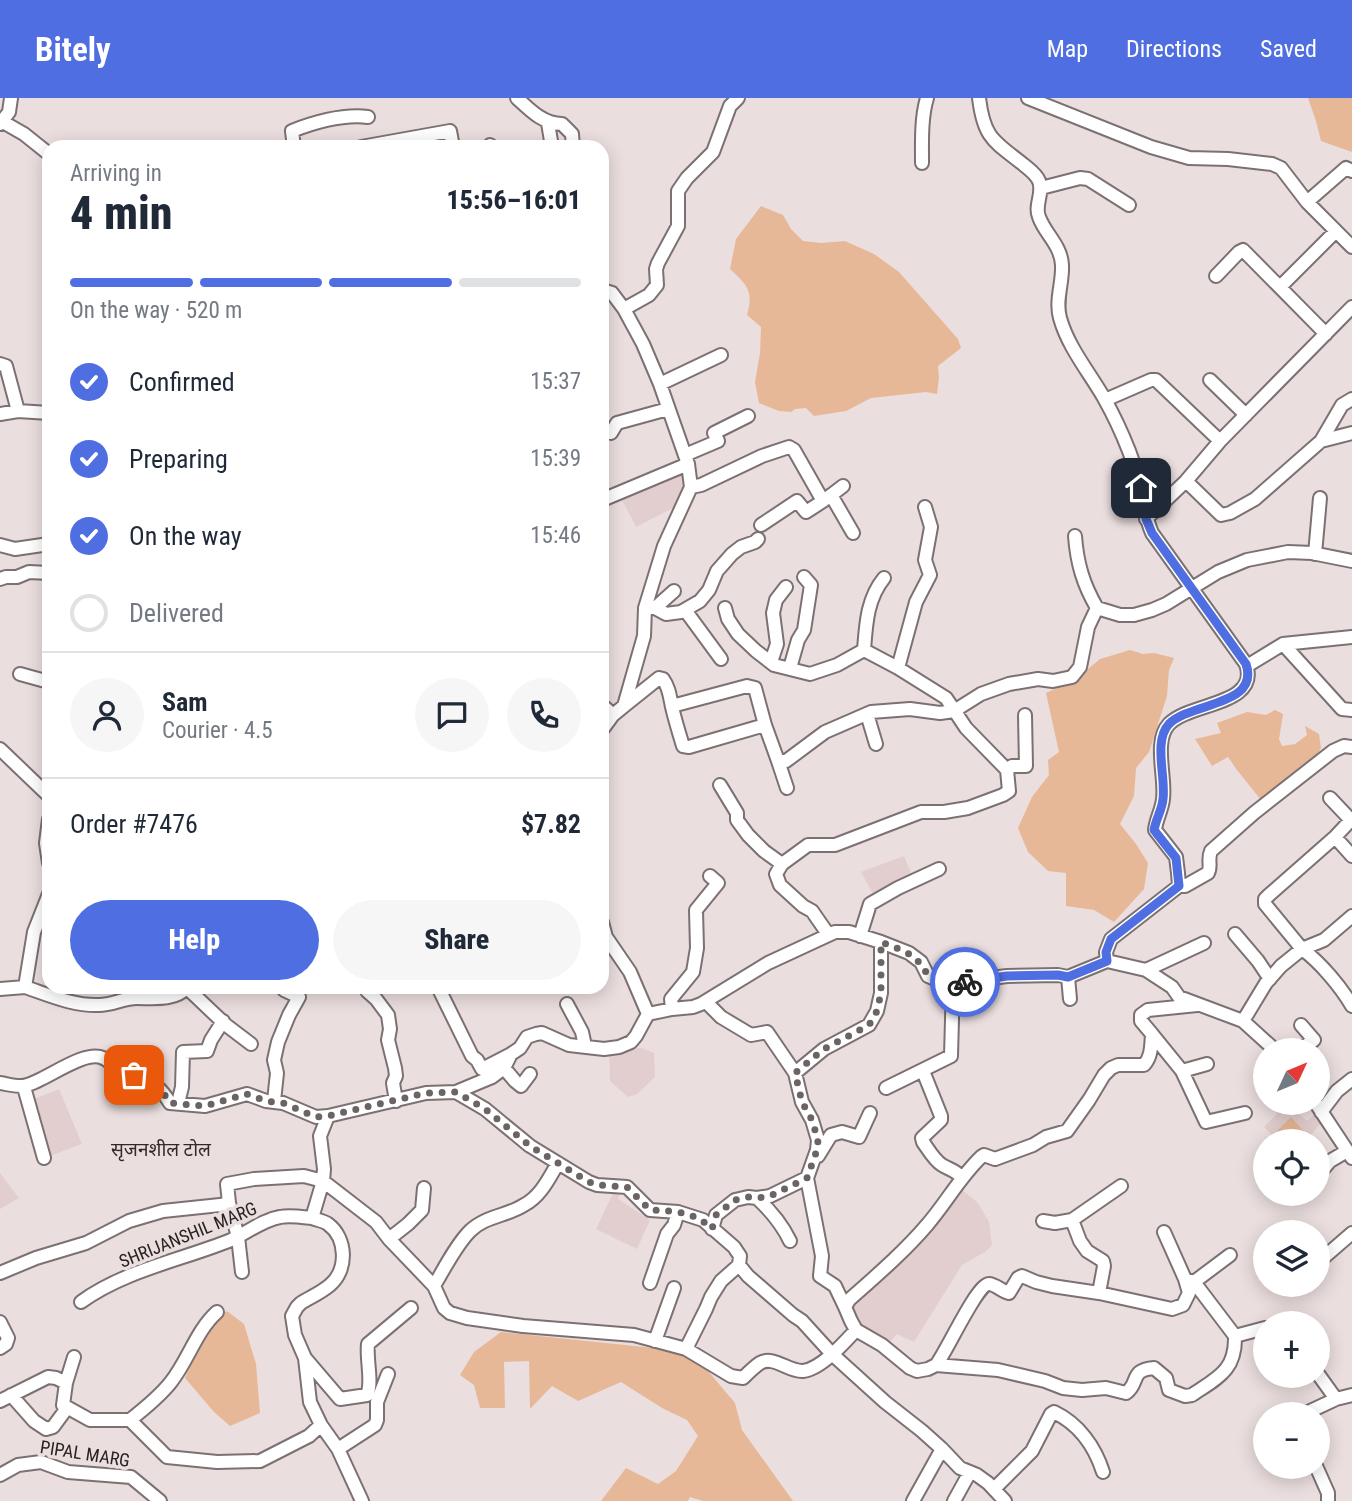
<!DOCTYPE html>
<meta charset="utf-8">
<style>
body{margin:0;font-family:"Roboto Condensed","Noto Sans Devanagari",sans-serif;background:#f6f6f7;color:#1f2937;height:100vh;display:flex;flex-direction:column;font-size:26px;white-space:nowrap}
*{box-sizing:border-box;margin:0}
p{font-size:23px;color:#747a83}
.icon{flex:none;width:38px;height:38px;fill:none;stroke:currentColor;stroke-width:2;stroke-linecap:round;stroke-linejoin:round}
.map{position:relative;flex:1;overflow:hidden}
.panel{position:absolute;left:42px;top:42px;width:567px;height:854px;display:flex;flex-direction:column;background:#fff;border-radius:21px;box-shadow:0 4px 18px #0003}
.panel>*{flex:none}
.needle{width:46px;rotate:46deg}
.fabs{position:absolute;left:1253px;top:940px;display:grid;gap:14px}
.fabs a{display:grid;place-items:center;width:77px;height:77px;border-radius:50%;background:#fff;box-shadow:0 4px 18px #0003;font-size:35px}
.pin{position:absolute;display:grid;place-items:center;width:60px;height:60px;color:#fff;margin:-30px;border-radius:14px;box-shadow:0 4px 10px #0006}
.courier{position:absolute;display:grid;place-items:center;width:70px;height:70px;margin:-35px;border:5px solid #4f6ee2;border-radius:50%;background:#fff;color:#222;box-shadow:0 2px 9px #0007}
.overview em{font-style:normal;font-weight:800}
.overview div{display:flex;flex-direction:column-reverse}
.overview{display:flex;align-items:center;justify-content:space-between;height:119px;padding:0 28px}
h1{font-size:46px;font-weight:800;line-height:52px}
.bar{display:grid;grid-template-columns:repeat(4,1fr);gap:10px 7px;align-content:center;height:84px;padding:0 28px}
.bar i{height:9px;border-radius:5px;background:#e0e1e3}
.bar .selected{background:#4f6ee2}
.bar p{grid-column:span 4}
.line{display:flex;align-items:center;gap:18px;padding:0 28px;border-top:2px solid #e0e1e3}
.line div{flex:1}
.round{display:grid;place-items:center;flex:none;width:74px;height:74px;border-radius:37px;background:#f6f6f7}
ol{padding:0 28px;list-style:none}
li{display:flex;align-items:center;gap:21px;height:77px}
li p{margin-inline-start:auto}
li .icon{padding:7px;border-radius:50%;background:#4f6ee2;color:#fff;stroke-width:4}
li:last-child{color:#747a83}
li i{width:38px;height:38px;border:4px solid #e0e1e3;border-radius:50%}
.primary-button{display:flex;gap:14px;margin-top:auto;padding:14px 28px}
.primary-button a{flex:1;height:80px;border-radius:42px;background:#4f6ee2;color:#fff;font-size:28px;font-weight:800;line-height:80px;text-align:center}
.primary-button a+a{background:#f6f6f7;color:#1f2937}
header{display:flex;align-items:center;gap:42px;box-sizing:border-box;height:98px;padding:0 35px;background:#4f6ee2;color:#fff}
header strong{font-size:33px}
nav{display:flex;gap:38px;margin-inline-start:auto;font-size:24px}
.map>svg:first-child{display:block}
.built{fill:#e3cecf}
.green{fill:#e7b897}
.lines{fill:none;stroke-linecap:round;stroke-linejoin:round}
.minor-casing{stroke:#7c7172;stroke-width:16}
.minor{stroke:#fff;stroke-width:12}
.done{stroke:#6c6464;stroke-width:7;stroke-dasharray:0 12.6}
.route{stroke:#4f6ee2;stroke-width:9}
.labels{text-anchor:middle;stroke-width:7;stroke-linejoin:round;paint-order:stroke}
.street-label{font-size:18px;fill:#272323;stroke:#ebdede}
.neighbourhood-label{font-size:19px;fill:#33292a;stroke:#ebdede}
</style>
<header>
<strong>Bitely</strong>
<nav><a>Map</a><a>Directions</a><a>Saved</a></nav>
</header>
<div class="map">
<svg width="1352" height="1403" viewBox="0 0 1352 1403">
<rect width="100%" height="100%" fill="#ebdede"/>
<!-- built -->
<path class="built" d="M686 368 688 384 677 408 636 429 619 396Z
M904 758 913 780 875 800 861 774Z
M642 950 654 955 655 979 637 996 628 999 610 983 609 952Z
M128 979 148 988 135 1002 126 995Z
M59 991 82 1046 50 1058 32 1002Z
M1282 1005H1287L1307 1023 1316 1015 1323 1023 1306 1043H1277L1264 1029 1277 1016 1276 1014Z
M0 1075 19 1100 0 1111Z
M616 1089 621 1091 618 1101 650 1122 637 1151 596 1131Z
M961 1091 978 1105 989 1124 992 1147 985 1154 962 1167 914 1244 897 1236 887 1247 862 1233 852 1215V1209L854 1205Z"/>
<!-- green -->
<path class="green" d="M1308 0H1352V54L1321 43 1316 23Z
M761 108 783 117 791 131 803 143 821 145 845 143 874 156 899 174 958 241 961 250 938 268 939 279 937 296 926 294 871 300 846 313 814 318 806 310 795 311 791 314 779 313 759 305 755 284 760 255 761 229 747 217C754 193 747 187 730 171L736 141Z
M1130 552 1143 556 1154 555 1174 560 1169 572 1167 598 1149 654 1136 670 1134 698 1120 726 1136 746 1148 765 1144 791 1114 824 1094 812 1066 808V775L1048 773 1028 754 1018 730 1032 699 1049 677 1048 662 1059 654 1046 595 1076 581 1100 561Z
M1275 612 1283 616 1279 641 1282 648 1295 646 1307 637 1305 628 1319 636 1321 650 1317 657 1261 702 1237 672 1228 659 1212 668 1195 641 1221 635 1217 625 1247 614 1266 617Z
M1291 1019 1309 1039 1306 1043H1287L1277 1033Z
M227 1213 244 1226 256 1266 260 1315 230 1328 214 1314 185 1280 201 1242 213 1223Z
M501 1234 692 1254 735 1305 742 1332 793 1403H703L690 1399 688 1403H601L626 1370 658 1386 676 1373 698 1338 687 1322 662 1310 621 1284 578 1303 552 1288 530 1311 529 1263 504 1264 505 1310H480L474 1287 460 1277 474 1254Z"/>
<g class="lines">
<defs>
<path id="minor" d="M517 0C530 12 543 26 562 26L572 36 573 49
M979 0C984 41 994 43 1024 67 1030 72 1036 76 1039 83 1044 95 1034 107 1039 119 1045 136 1061 147 1062 167 1063 185 1055 202 1060 220 1068 249 1089 274 1104 300 1113 316 1122 335 1129 353 1140 380 1141 409 1152 435L1246 566C1260 608 1190 604 1169 626 1153 643 1166 679 1163 701 1162 712 1156 721 1155 732L1176 759 1178 775 1179 788 1111 841 1106 854 1107 863
M1028 0 1151 49 1189 60 1228 61 1272 66 1281 70 1307 104 1352 149
M3 24 24 36 49 56
M548 25 552 49
M0 26 9 14 11 0
M490 47 491 49
M294 49 292 33C315 24 343 16 368 19
M361 49 450 33 453 49
M922 65C922 44 921 20 927 0
M1041 90 1080 80 1088 81 1129 107
M1307 104 1346 70 1352 73
M1216 178 1239 154 1243 152 1326 236
M1280 189 1336 133
M602 192 612 195 624 211 643 246 660 286 688 366 691 389 664 448 645 510 644 538 624 608 613 617 602 632
M624 211 649 197 657 187 656 171 658 165 678 128V93L687 80 713 54 730 8 738 0
M0 266 6 268 18 313
M1210 282 1246 317
M660 286 721 257
M1105 302 1151 282H1156L1220 343
M0 316 18 313 49 315
M611 335 617 325 668 311
M1321 343 1352 335
M685 357 718 343 714 335 748 318
M1186 383 1221 417 1230 415 1255 401 1321 343 1342 307 1352 301
M691 389 701 387 762 358 789 349 794 352 823 403 806 414 797 403 761 427
M831 397 853 435
M826 401 843 388
M602 402 688 366
M1146 421 1186 383 1220 343 1352 209
M1075 438C1077 465 1083 486 1097 510
M0 447 15 451 49 446
M1315 456 1320 400
M0 481 6 479H17L29 474 49 475
M645 510H655L666 516 681 514 700 503 709 492 717 473 732 456 741 449 755 444 758 441
M655 510 674 493
M725 510 728 521 738 536 756 553 774 567 810 576 837 567 864 552 898 570
M685 512 721 561
M1283 546 1342 611 1352 612
M864 552C866 526 867 501 884 480
M771 564 777 546 773 515 776 502 786 489
M1247 568 1283 546 1352 539
M790 570 798 542 804 532 811 487 804 479
M20 576 49 584
M602 607 613 617
M624 608 659 580 663 581C669 589 670 599 672 609 675 622 679 635 683 648L689 649 765 627 755 590 747 588 672 608
M867 616 876 646
M765 627 778 663H786L825 634 871 614 910 611 940 615 954 613 981 596 1009 586 1038 581 1053 583 1072 579 1080 569 1088 529 1097 510 1120 517H1134L1152 512 1166 506 1218 474 1247 462 1288 454 1312 455 1352 463
M0 651 49 698
M778 663 787 690
M1007 672 1012 668H1026L1025 617
M720 687 737 715V722L748 737 764 753 782 766
M1330 700 1349 720V724L1335 739 1269 797 1265 801V806L1302 851 1324 842 1352 818
M49 721 46 745 49 765
M1335 739 1352 758
M1179 788H1185L1208 775C1212 768 1207 762 1211 753L1254 715 1333 653 1344 648 1352 649
M828 836 812 813 803 808 780 787 776 776 782 766 808 747H835L921 714H944L968 710 1003 697 1009 693 1007 672 966 630 946 600 898 570 916 504 930 477 925 462 931 429 925 409
M1235 836 1258 863 1270 881
M860 838 870 806 898 790 939 771
M1107 863 1146 872 1172 889 1179 899 1243 923 1275 952
M1146 872 1204 845
M1068 879 1070 901
M25 889C49 897 73 908 99 907 112 907 124 900 137 900 155 900 174 903 188 889
M368 889 367 893 376 901 388 917 390 931 388 942 395 970 396 978 393 985 396 1003
M438 889 472 958 477 962 482 971 511 956
M187 890 226 927 251 946
M0 891 25 889 34 834 49 796
M706 904 721 919 751 937 767 934 795 975 802 1004 812 1022 818 1042 817 1052 807 1080 770 1098 757 1100 748 1099 735 1102 716 1117 712 1131
M567 906 582 934 585 948
M672 911 671 901 693 874 697 850 696 812 718 785 710 778
M648 916 672 911 693 909 701 906 768 865 835 834H849L881 844 909 855 921 864 928 878 944 885H953L1007 878 1058 877 1068 879 1107 863
M1243 923 1266 885 1281 868 1302 851C1320 864 1341 889 1352 908
M1152 936 1182 973 1207 966
M1299 952 1314 942 1301 927
M504 970 515 983 521 988 530 976
M923 973 941 1018V1022L922 1040 923 1044C928 1051 934 1062 942 1067 950 1072 956 1072 962 1080
M1182 973 1206 1024 1245 1015
M795 975 824 951 869 927 877 913 881 895V844
M0 985C8 986 19 990 27 987 46 982 85 951 103 960 105 960 106 962 108 963 115 968 124 972 132 976 152 986 157 984 170 1005L205 1008 247 996 266 1003 283 1005 316 1019 328 1018 426 995 456 994 492 979 504 970 511 956 520 950 527 939 536 936 542 935 569 947 604 951 619 949 631 944 636 938 648 916 630 874 606 839 602 824
M24 989 44 1060
M886 990 951 958 953 885
M456 994 485 1011 530 1048 589 1084 597 1087 627 1089 650 1112 678 1114 703 1122 734 1149 740 1158 739 1167 748 1178 793 1217 802 1223 832 1256 885 1304 922 1333 942 1351 960 1370 977 1377 988 1385 1005 1403
M274 1003 277 975 274 962 278 944 289 917 299 899 284 892
M1315 1004 1352 1060
M178 1005 182 989 183 954 207 953 211 942 223 923
M1321 1014 1337 993 1352 981
M328 1018 320 1038 324 1071 323 1083 312 1120C317 1122 324 1123 328 1126 347 1140 348 1172 330 1187 322 1194 311 1199 301 1205L297 1209 292 1218 295 1237 305 1260 310 1304 321 1327 338 1351 362 1403
M818 1058 831 1037 842 1034 859 1039 870 1015
M1318 1077 1330 1063 1347 1053
M807 1080 822 1158 820 1178 835 1188 845 1209
M757 1100C771 1113 782 1126 790 1143
M229 1105 238 1139 242 1174
M1043 1123 1055 1125 1072 1122
M389 1141 408 1126 422 1112 424 1090
M1322 1161 1352 1135
M0 1175 36 1160 86 1145 129 1123 163 1113 220 1107 229 1105 227 1086 254 1081 304 1078 323 1083 376 1124 389 1141 434 1188 444 1210 450 1215 467 1220 523 1228 634 1237 686 1251 731 1278 743 1280C748 1275 754 1269 760 1265 774 1257 788 1274 803 1273 821 1271 844 1245 856 1232L882 1247 910 1270 917 1273 928 1271 936 1267 998 1272 1045 1283 1063 1290 1082 1292 1106 1290 1126 1295C1140 1285 1129 1272 1154 1270L1166 1280 1169 1292 1185 1298 1192 1297C1217 1280 1236 1273 1235 1238L1265 1230
M1185 1181 1194 1184 1235 1238
M1194 1184 1230 1157
M650 1185 667 1136 674 1127 678 1114
M434 1188C444 1171 456 1147 470 1133 485 1118 507 1118 524 1107 541 1098 549 1080 558 1065
M1099 1195 1104 1168 1103 1163 1087 1153 1080 1143 1072 1122 1121 1088
M81 1204C125 1172 182 1162 231 1142 247 1135 262 1122 280 1119 290 1117 302 1119 312 1120
M0 1224 8 1240 6 1246 0 1250
M856 1232 851 1223 845 1209 849 1202C876 1178 904 1154 927 1127 946 1105 960 1079 981 1059L984 1057 995 1061 1033 1047 1046 1039 1067 1033 1089 1002 1104 977 1111 970 1118 967H1144C1152 958 1151 947 1152 936L1141 923V917L1148 912 1197 907
M655 1243 674 1190
M686 1251 706 1211 711 1199 721 1183 739 1167
M305 1260 340 1301 367 1297C373 1285 366 1261 368 1246L411 1210
M936 1267C946 1255 977 1186 989 1186 995 1186 1003 1194 1009 1195L1018 1180 1022 1178 1036 1184 1052 1188 1099 1195 1172 1211 1183 1207 1189 1195 1185 1181 1164 1134
M1318 1276 1336 1301
M66 1285 74 1259
M11 1297 34 1323 46 1331 53 1329 67 1310
M0 1303 48 1279 56 1280 66 1285 63 1307 90 1322H130L167 1359 217 1364 260 1363 309 1338 321 1327
M1304 1316 1336 1301 1352 1297
M130 1322C144 1311 160 1298 171 1284 189 1261 196 1233 217 1214
M1263 1340 1265 1337
M338 1351 375 1327 377 1322V1304L388 1276
M1316 1368 1328 1395V1403
M0 1377 18 1367 41 1364 68 1374 131 1379 160 1403
M994 1391 1032 1353 1051 1316 1054 1314C1079 1326 1095 1349 1103 1374
M913 1403 942 1351
M954 1403 970 1374"/>
</defs>
<!-- minor casing -->
<use href="#minor" class="minor-casing"/>
<!-- minor -->
<use href="#minor" class="minor"/>
</g>
<g class="lines">
<!-- done -->
<path class="done" d="M134 977C153 985 160 988 170 1005L205 1008 247 996 266 1003 283 1005 316 1019 328 1018 426 995 456 994 485 1011 530 1048 589 1084 597 1087 627 1089 650 1112C674 1113 694 1113 712 1131L716 1117 735 1102 748 1099 757 1100 770 1098 807 1080 817 1052 818 1042 812 1022 802 1004 795 975 824 951 869 927 877 913 881 895V844C904 853 916 855 928 878L944 885 965 884"/>
<!-- route -->
<path class="route" d="M965 884 1007 878 1058 877 1068 879 1107 863 1106 854 1111 841 1179 788 1176 760 1154 732C1156 721 1162 712 1163 701 1166 679 1153 643 1169 626 1191 604 1260 608 1246 566L1152 435 1146 421 1141 390"/>
</g>
<g class="labels">
<!-- street labels -->
<g class="street-label">
<text transform="translate(188 1137) rotate(-22)" y="6">SHRIJANSHIL MARG</text>
<text transform="translate(85 1356) rotate(9)" y="6">PIPAL MARG</text>
</g>
<!-- neighbourhood labels -->
<g class="neighbourhood-label">
<text x="161" y="1058">सृजनशील टोल</text>
</g>
</g>
</svg>
<div class="fabs">
<a><svg class="needle" viewBox="-14 -14 28 28"><path d="M0-13l5 13h-10z" fill="#e53935"/><path d="M0 13l5-13h-10z" fill="#747a83"/></svg></a>
<a><svg class="icon" aria-label="locate" viewBox="0 0 24 24"><circle cx="12" cy="12" r="6"/><path d="M12 2v4M12 18v4M2 12h4M18 12h4"/></svg></a>
<a><svg class="icon" aria-label="layers" viewBox="0 0 24 24"><path d="M12 4l9 5-9 5-9-5zM3 14l9 5 9-5"/></svg></a>
<a>+</a>
<a>−</a>
</div>
<div class="pin" style="left:134px;top:977px;background:#ea580c"><svg class="icon" aria-label="bag" viewBox="0 0 24 24"><path d="M5 8h14l-1 12H6zM9 8a3 3 0 0 1 6 0"/></svg></div>
<div class="pin" style="left:1141px;top:390px;background:#1f2937"><svg class="icon" aria-label="home" viewBox="0 0 24 24"><path d="M3 11l9-7 9 7M6 9v11h12V9"/></svg></div>
<div class="courier" style="left:965px;top:884px"><svg class="icon" aria-label="bike" viewBox="0 0 24 24"><circle cx="6" cy="16" r="4"/><circle cx="18" cy="16" r="4"/><path d="M6 16l4-8h5l3 8M10 8l3 8H6M13 5h3"/></svg></div>
<section class="panel">
<div class="overview"><div><h1>4 min</h1><p>Arriving in</p></div><em>15:56–16:01</em></div>
<div class="bar"><i class="selected"></i><i class="selected"></i><i class="selected"></i><i></i><p>On the way · 520 m</p></div>
<ol>
<li><svg class="icon" aria-label="check" viewBox="0 0 24 24"><path d="M5 12l5 5 9-10"/></svg>Confirmed<p>15:37</p></li>
<li><svg class="icon" aria-label="check" viewBox="0 0 24 24"><path d="M5 12l5 5 9-10"/></svg>Preparing<p>15:39</p></li>
<li><svg class="icon" aria-label="check" viewBox="0 0 24 24"><path d="M5 12l5 5 9-10"/></svg>On the way<p>15:46</p></li>
<li><i></i>Delivered</li>
</ol>
<div class="line" style="height:126px"><a class="round"><svg class="icon" aria-label="person" viewBox="0 0 24 24"><circle cx="12" cy="8" r="4"/><path d="M4 21q1-7 8-7t8 7"/></svg></a><div><b>Sam</b><p>Courier · 4.5</p></div><a class="round"><svg class="icon" aria-label="chat" viewBox="0 0 24 24"><path d="M4 5h16v11H9l-5 4z"/></svg></a><a class="round"><svg class="icon" aria-label="phone" viewBox="0 0 24 24"><path d="M5 4h4l2 5-3 2q2 4 5 5l2-3 5 2v4C11 20 4 13 5 4z"/></svg></a></div>
<div class="line" style="height:91px"><div>Order #7476</div><b>$7.82</b></div>
<div class="primary-button"><a>Help</a><a>Share</a></div>
</section>
</div>
